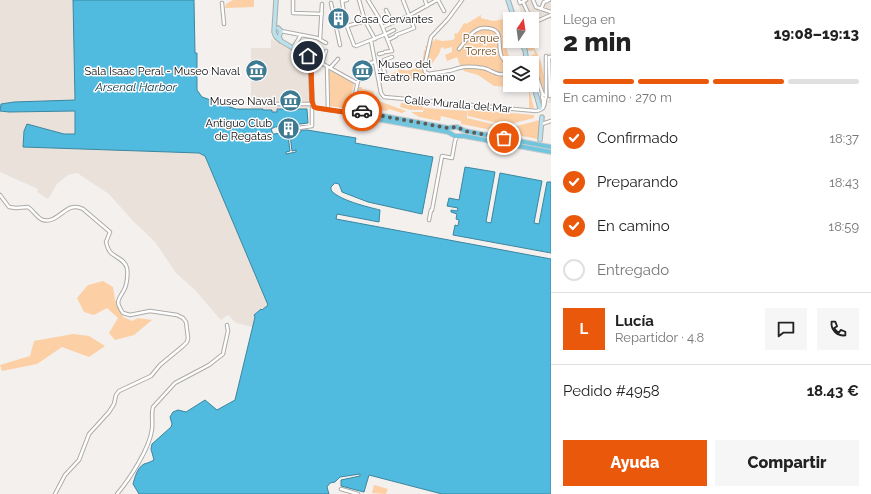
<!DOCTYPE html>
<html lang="es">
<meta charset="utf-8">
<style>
body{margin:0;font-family:Raleway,sans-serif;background:#f6f6f6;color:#222;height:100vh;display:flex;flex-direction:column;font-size:15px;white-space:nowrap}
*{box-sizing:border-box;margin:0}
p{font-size:13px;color:#767676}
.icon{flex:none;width:22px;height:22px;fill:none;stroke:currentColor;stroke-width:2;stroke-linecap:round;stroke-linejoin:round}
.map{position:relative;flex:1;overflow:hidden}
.panel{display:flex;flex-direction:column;background:#fff;width:320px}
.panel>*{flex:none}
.needle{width:26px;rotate:13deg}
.buttons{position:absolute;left:503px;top:12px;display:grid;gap:8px}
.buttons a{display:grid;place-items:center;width:36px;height:36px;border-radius:0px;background:#fff;box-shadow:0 2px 6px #0003;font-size:20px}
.pin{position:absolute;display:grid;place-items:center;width:34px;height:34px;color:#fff;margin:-17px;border:2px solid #fff;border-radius:50%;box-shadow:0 1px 4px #0007}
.courier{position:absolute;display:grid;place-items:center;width:40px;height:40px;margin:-20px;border:3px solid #ea580c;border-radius:50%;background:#fff;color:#222;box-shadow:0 1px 5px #0007}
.overview em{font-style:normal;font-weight:800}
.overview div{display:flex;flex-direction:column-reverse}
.overview{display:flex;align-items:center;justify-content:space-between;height:68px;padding:0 12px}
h1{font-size:26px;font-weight:800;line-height:30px}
.bar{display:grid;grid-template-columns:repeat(4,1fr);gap:6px 4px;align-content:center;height:48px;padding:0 12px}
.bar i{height:5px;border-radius:3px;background:#e0e0e0}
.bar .selected{background:#ea580c}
.bar p{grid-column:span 4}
.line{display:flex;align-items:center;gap:10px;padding:0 12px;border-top:1px solid #e0e0e0}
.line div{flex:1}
.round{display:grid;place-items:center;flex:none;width:42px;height:42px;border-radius:0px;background:#f6f6f6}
ol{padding:0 12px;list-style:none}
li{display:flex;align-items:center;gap:12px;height:44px}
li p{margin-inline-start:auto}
li .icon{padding:4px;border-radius:50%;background:#ea580c;color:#fff;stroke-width:4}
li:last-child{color:#767676}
li i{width:22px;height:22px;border:2px solid #e0e0e0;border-radius:50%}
.primary-button{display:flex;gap:8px;margin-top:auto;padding:8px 12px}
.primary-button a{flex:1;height:46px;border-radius:0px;background:#ea580c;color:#fff;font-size:16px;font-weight:800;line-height:46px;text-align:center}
.primary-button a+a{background:#f6f6f6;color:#222}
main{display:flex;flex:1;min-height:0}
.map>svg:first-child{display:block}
.built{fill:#eae2da}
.green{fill:#fccfa4}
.water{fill:#51badf;stroke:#3c869f}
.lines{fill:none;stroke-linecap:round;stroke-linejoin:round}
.street-casing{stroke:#adaba8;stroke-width:4.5}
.secondary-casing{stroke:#adaba8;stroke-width:5.5}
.primary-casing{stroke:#cecece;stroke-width:6}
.street{stroke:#fff;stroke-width:2.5}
.secondary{stroke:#b9e2ee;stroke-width:3.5}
.primary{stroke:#73c5dd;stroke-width:4}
.done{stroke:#5d5b5a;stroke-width:4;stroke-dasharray:0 7.2}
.route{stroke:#ea580c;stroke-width:5}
.labels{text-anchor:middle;stroke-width:3;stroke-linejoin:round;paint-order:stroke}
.poi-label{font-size:11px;fill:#0c0b0b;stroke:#fffefe;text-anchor:end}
.park-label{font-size:11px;fill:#744a1b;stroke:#fffefe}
.street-label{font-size:11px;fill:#0c0b0b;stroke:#fffefe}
.water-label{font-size:12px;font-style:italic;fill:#083948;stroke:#fffefe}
</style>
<main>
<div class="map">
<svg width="551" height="494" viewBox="0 0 551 494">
<rect width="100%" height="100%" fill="#f3f0ee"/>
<!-- built -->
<path class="built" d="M0 0H73L75 100H70L75 111 76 134 199 153 205 156 268 305 255 317 253 327 236 323 228 315 221 320 219 318 195 290 176 273 155 242 132 220 109 194 77 173 68 175 57 184 48 199 37 192 38 189 0 172Z
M517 0H533L536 7 541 9 546 1 545 0H551V15L532 23V19H523Z
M271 39 308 58 311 106 307 109H277V112H272L271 110H263L262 109H251V48H271Z
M551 52V103H547L549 101V97L546 96V55Z"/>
<!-- green -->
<path class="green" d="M233 0H254V7L225 8 226 4Z
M481 15V18L493 21 504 19C510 30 505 31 505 41 506 50 509 56 512 63H510V85H520L519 87 494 86 478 75 464 71 463 69H465V65H460L457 57 447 61 445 55 452 52V47L444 49 443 47 441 48 439 54 431 65H427L425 67 426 71 429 73V76L404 80V82C397 83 389 82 385 76L398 71 399 69C414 74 424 65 424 50H426L425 46 430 45 431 41H434L435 39 442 41 453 40 455 37 454 35 455 33 457 34 463 25V24L465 23 466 24Z
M531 44C542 56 545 77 545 93L532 59 530 56 535 54 534 50 529 51 525 46Z
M329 70 354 83 349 109 330 106Z
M524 85H528L534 108H529V92L520 91Z
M359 87H362V89L373 91 375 97 362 93V95L406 111 402 113 389 109 387 111 356 105Z
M401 103 424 105 423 110H411L400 107Z
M424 108 467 111V118L505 127V129L540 120 538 139 461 124V121L441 116 440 121 419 117 411 112H423Z
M467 109 534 115V118L506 125 468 116Z
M103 281 113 287 115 300 123 317 132 321 138 318 152 320 134 335 115 340 109 333 118 318 107 308 94 315 84 312 77 298 88 285Z
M73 334 89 336 105 346 89 357 62 347 37 364 2 371 0 365 30 356 34 341Z
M374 485 388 489 386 494 372 493Z"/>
<!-- water -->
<path class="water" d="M73 0H194L195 53H197V90L202 97 236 109H263V110H272V112H277V109H307L308 123 275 127 271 129 273 134 284 133V136L288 135 290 151 286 152V154L296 152V150L292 151 290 134 301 132V130H307L356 138 355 143 433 157 422 214 368 202 342 192 339 184 335 183 331 187V190C338 200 368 207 380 210L379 222 337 214 336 219 551 259V494H442L369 475 364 492 341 486V480L360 476V474L340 477 335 482 330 483 327 487 329 494H139L133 484C135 477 137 468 144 464 148 463 150 462 154 460L151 449 152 444 171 427 172 424 170 417 173 412 178 410 186 412 205 400 217 410 235 400 255 317 254 315 261 309 262 310 268 305 205 156 199 153 23 147 24 131 27 124 64 134H75V111L9 112 0 111 1 104 14 102 75 100Z
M465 167 495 172 486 222 491 223 500 173 542 181 534 223 539 224 547 182H551V253L453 235 455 225 458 226 459 220 456 219 457 214 451 212V210L457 211 458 208 447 206 449 198 459 200Z"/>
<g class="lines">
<defs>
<path id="street" d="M293 0V13L322 14
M342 0 345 21 354 45
M359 0 365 21 375 39
M368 0 379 18 392 51
M425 0 427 6
M438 0 444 11
M519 0 520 3 526 0
M533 0 536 7 551 12
M342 1 347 0
M523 2 531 19
M222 3 224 24
M331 3 340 45
M541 9 544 2 549 0
M386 10 392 22
M532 21 533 23 551 15
M347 26 365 21
M383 27 410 15 437 0
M281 31 317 38 326 43
M386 34 394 30
M396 35 414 28 403 0
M320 39 322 4
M388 40 396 36
M371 41 381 93 384 97 536 111C544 110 545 105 545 99
M356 46 386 34
M293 48 301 35
M459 49C466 41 473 28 484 28 505 28 497 41 501 55 502 59 508 63 508 68 509 71 506 74 503 74 497 76 490 69 483 68 476 67 466 66 459 68 455 69 451 71 447 71 441 73 435 72 429 74L425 72 424 68 431 37 448 19 462 0
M385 52 392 51
M379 54 383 53
M526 59 530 60 532 63
M311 60 314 59 357 83
M384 60 392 57
M322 63 326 51
M532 63 543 95
M360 65 375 62
M327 66 328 110
M383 67 385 73
M330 68 338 59
M542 97a2 2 0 1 1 4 0a2 2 0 1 1-4 0Z
M546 96V56
M550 96 549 57H551
M543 98V108
M312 101 313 106 316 108 357 114
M277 104H312
M351 113 358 81
M542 124 551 121
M292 129 312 126V108L314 107
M0 195 9 207 16 208 28 207C34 211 37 218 43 220 59 224 66 200 83 209L110 232 106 242C107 246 108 250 111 253 117 258 125 260 127 268 128 274 127 285 124 290 118 301 115 301 123 313L130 315 150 311 177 315 183 318 186 322 188 338 187 342 183 346 160 365 151 376 119 391 116 395 114 404 109 412 89 434 79 460 65 475 55 494
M429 220 431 210H432L442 156 452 158 455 141 457 136
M341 489 358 494
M117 494C129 480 150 448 152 429 153 421 151 414 153 407L175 383 209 365 223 354 228 331 227 325"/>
<path id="secondary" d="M276 0 274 32 276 37 281 41 310 58 312 101
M508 0 512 12
M513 16 514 19
M278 28 281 31 279 37 281 41
M520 41 525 50 527 63
M532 80 540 108
M540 140 542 117"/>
<path id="primary" d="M551 147 465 131 457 127 448 128 367 113 359 111 357 114 360 118 366 117 448 132 455 136H464L551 152"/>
</defs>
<!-- street casing -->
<use href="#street" class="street-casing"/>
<!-- secondary casing -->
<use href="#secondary" class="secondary-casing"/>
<!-- primary casing -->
<use href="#primary" class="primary-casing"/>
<!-- street -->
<use href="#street" class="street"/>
<!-- secondary -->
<use href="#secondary" class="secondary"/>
<!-- primary -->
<use href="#primary" class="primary"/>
</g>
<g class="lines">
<!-- done -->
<path class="done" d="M362 111 366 113 448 128 457 127 465 131 504 138"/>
<!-- route -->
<path class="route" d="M308 56 311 61 312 101 314 107 317 108 357 114 359 111H362"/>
</g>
<!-- icons -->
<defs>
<symbol id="building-disc" viewBox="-11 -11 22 22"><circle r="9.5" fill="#3d7a91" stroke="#fffefe"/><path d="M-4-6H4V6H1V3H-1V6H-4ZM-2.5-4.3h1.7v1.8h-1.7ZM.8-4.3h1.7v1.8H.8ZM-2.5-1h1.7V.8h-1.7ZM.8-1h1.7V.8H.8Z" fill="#fff"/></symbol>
<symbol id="museum-disc" viewBox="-11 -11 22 22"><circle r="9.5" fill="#3d7a91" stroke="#fffefe"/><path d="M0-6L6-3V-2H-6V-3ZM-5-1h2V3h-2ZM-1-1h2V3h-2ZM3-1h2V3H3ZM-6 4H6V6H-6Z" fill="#fff"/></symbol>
</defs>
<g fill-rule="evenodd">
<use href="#building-disc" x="326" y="6" width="25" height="25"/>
<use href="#museum-disc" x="350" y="58" width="25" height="25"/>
<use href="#museum-disc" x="244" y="58" width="25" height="25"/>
<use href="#museum-disc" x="278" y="88" width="25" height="25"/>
<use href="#building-disc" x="276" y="116" width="25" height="25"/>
</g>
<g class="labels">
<!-- poi labels -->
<g class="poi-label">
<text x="354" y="23" text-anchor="start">Casa Cervantes</text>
<text x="378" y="68" text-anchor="start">Museo del<tspan x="378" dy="13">Teatro Romano</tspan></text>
<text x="240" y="75">Sala Isaac Peral - Museo Naval</text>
<text x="276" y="105">Museo Naval</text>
<text x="272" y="127">Antiguo Club<tspan x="272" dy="13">de Regatas</tspan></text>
</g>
<!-- park labels -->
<g class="park-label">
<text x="481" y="42">Parque<tspan x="481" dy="13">Torres</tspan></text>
</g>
<!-- street labels -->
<g class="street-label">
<text transform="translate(458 104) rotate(5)" y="4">Calle Muralla del Mar</text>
</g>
<!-- water labels -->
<g class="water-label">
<text x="136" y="91">Arsenal Harbor</text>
</g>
</g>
</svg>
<div class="buttons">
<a><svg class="needle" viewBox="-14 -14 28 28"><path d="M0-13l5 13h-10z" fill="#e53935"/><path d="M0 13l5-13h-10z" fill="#767676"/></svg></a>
<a><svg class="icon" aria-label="layers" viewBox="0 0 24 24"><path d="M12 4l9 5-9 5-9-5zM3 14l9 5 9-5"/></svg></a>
</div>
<div class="pin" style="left:504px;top:138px;background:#ea580c"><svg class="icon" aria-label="bag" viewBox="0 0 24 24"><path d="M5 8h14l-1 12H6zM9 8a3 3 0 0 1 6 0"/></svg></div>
<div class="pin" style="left:308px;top:56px;background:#1f2937"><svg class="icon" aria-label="home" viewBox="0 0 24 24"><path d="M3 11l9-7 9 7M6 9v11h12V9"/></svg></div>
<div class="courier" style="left:362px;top:111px"><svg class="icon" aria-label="car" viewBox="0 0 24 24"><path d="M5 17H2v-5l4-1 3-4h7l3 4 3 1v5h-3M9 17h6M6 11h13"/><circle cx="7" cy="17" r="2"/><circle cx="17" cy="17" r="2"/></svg></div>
</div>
<section class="panel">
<div class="overview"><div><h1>2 min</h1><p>Llega en</p></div><em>19:08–19:13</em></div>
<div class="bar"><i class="selected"></i><i class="selected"></i><i class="selected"></i><i></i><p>En camino · 270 m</p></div>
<ol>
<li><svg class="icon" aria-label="check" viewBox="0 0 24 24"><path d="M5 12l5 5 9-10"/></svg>Confirmado<p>18:37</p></li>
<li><svg class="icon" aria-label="check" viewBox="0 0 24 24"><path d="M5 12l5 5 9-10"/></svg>Preparando<p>18:43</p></li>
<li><svg class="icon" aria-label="check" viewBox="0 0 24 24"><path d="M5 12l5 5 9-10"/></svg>En camino<p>18:59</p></li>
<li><i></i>Entregado</li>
</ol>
<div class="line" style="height:72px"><b class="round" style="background:#ea580c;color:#fff">L</b><div><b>Lucía</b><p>Repartidor · 4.8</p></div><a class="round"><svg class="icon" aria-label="chat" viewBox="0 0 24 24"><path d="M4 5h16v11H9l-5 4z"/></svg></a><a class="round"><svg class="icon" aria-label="phone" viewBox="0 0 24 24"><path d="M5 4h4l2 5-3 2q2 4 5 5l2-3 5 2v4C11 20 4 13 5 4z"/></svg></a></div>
<div class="line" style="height:52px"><div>Pedido #4958</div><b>18.43 €</b></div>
<div class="primary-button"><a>Ayuda</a><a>Compartir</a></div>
</section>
</main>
